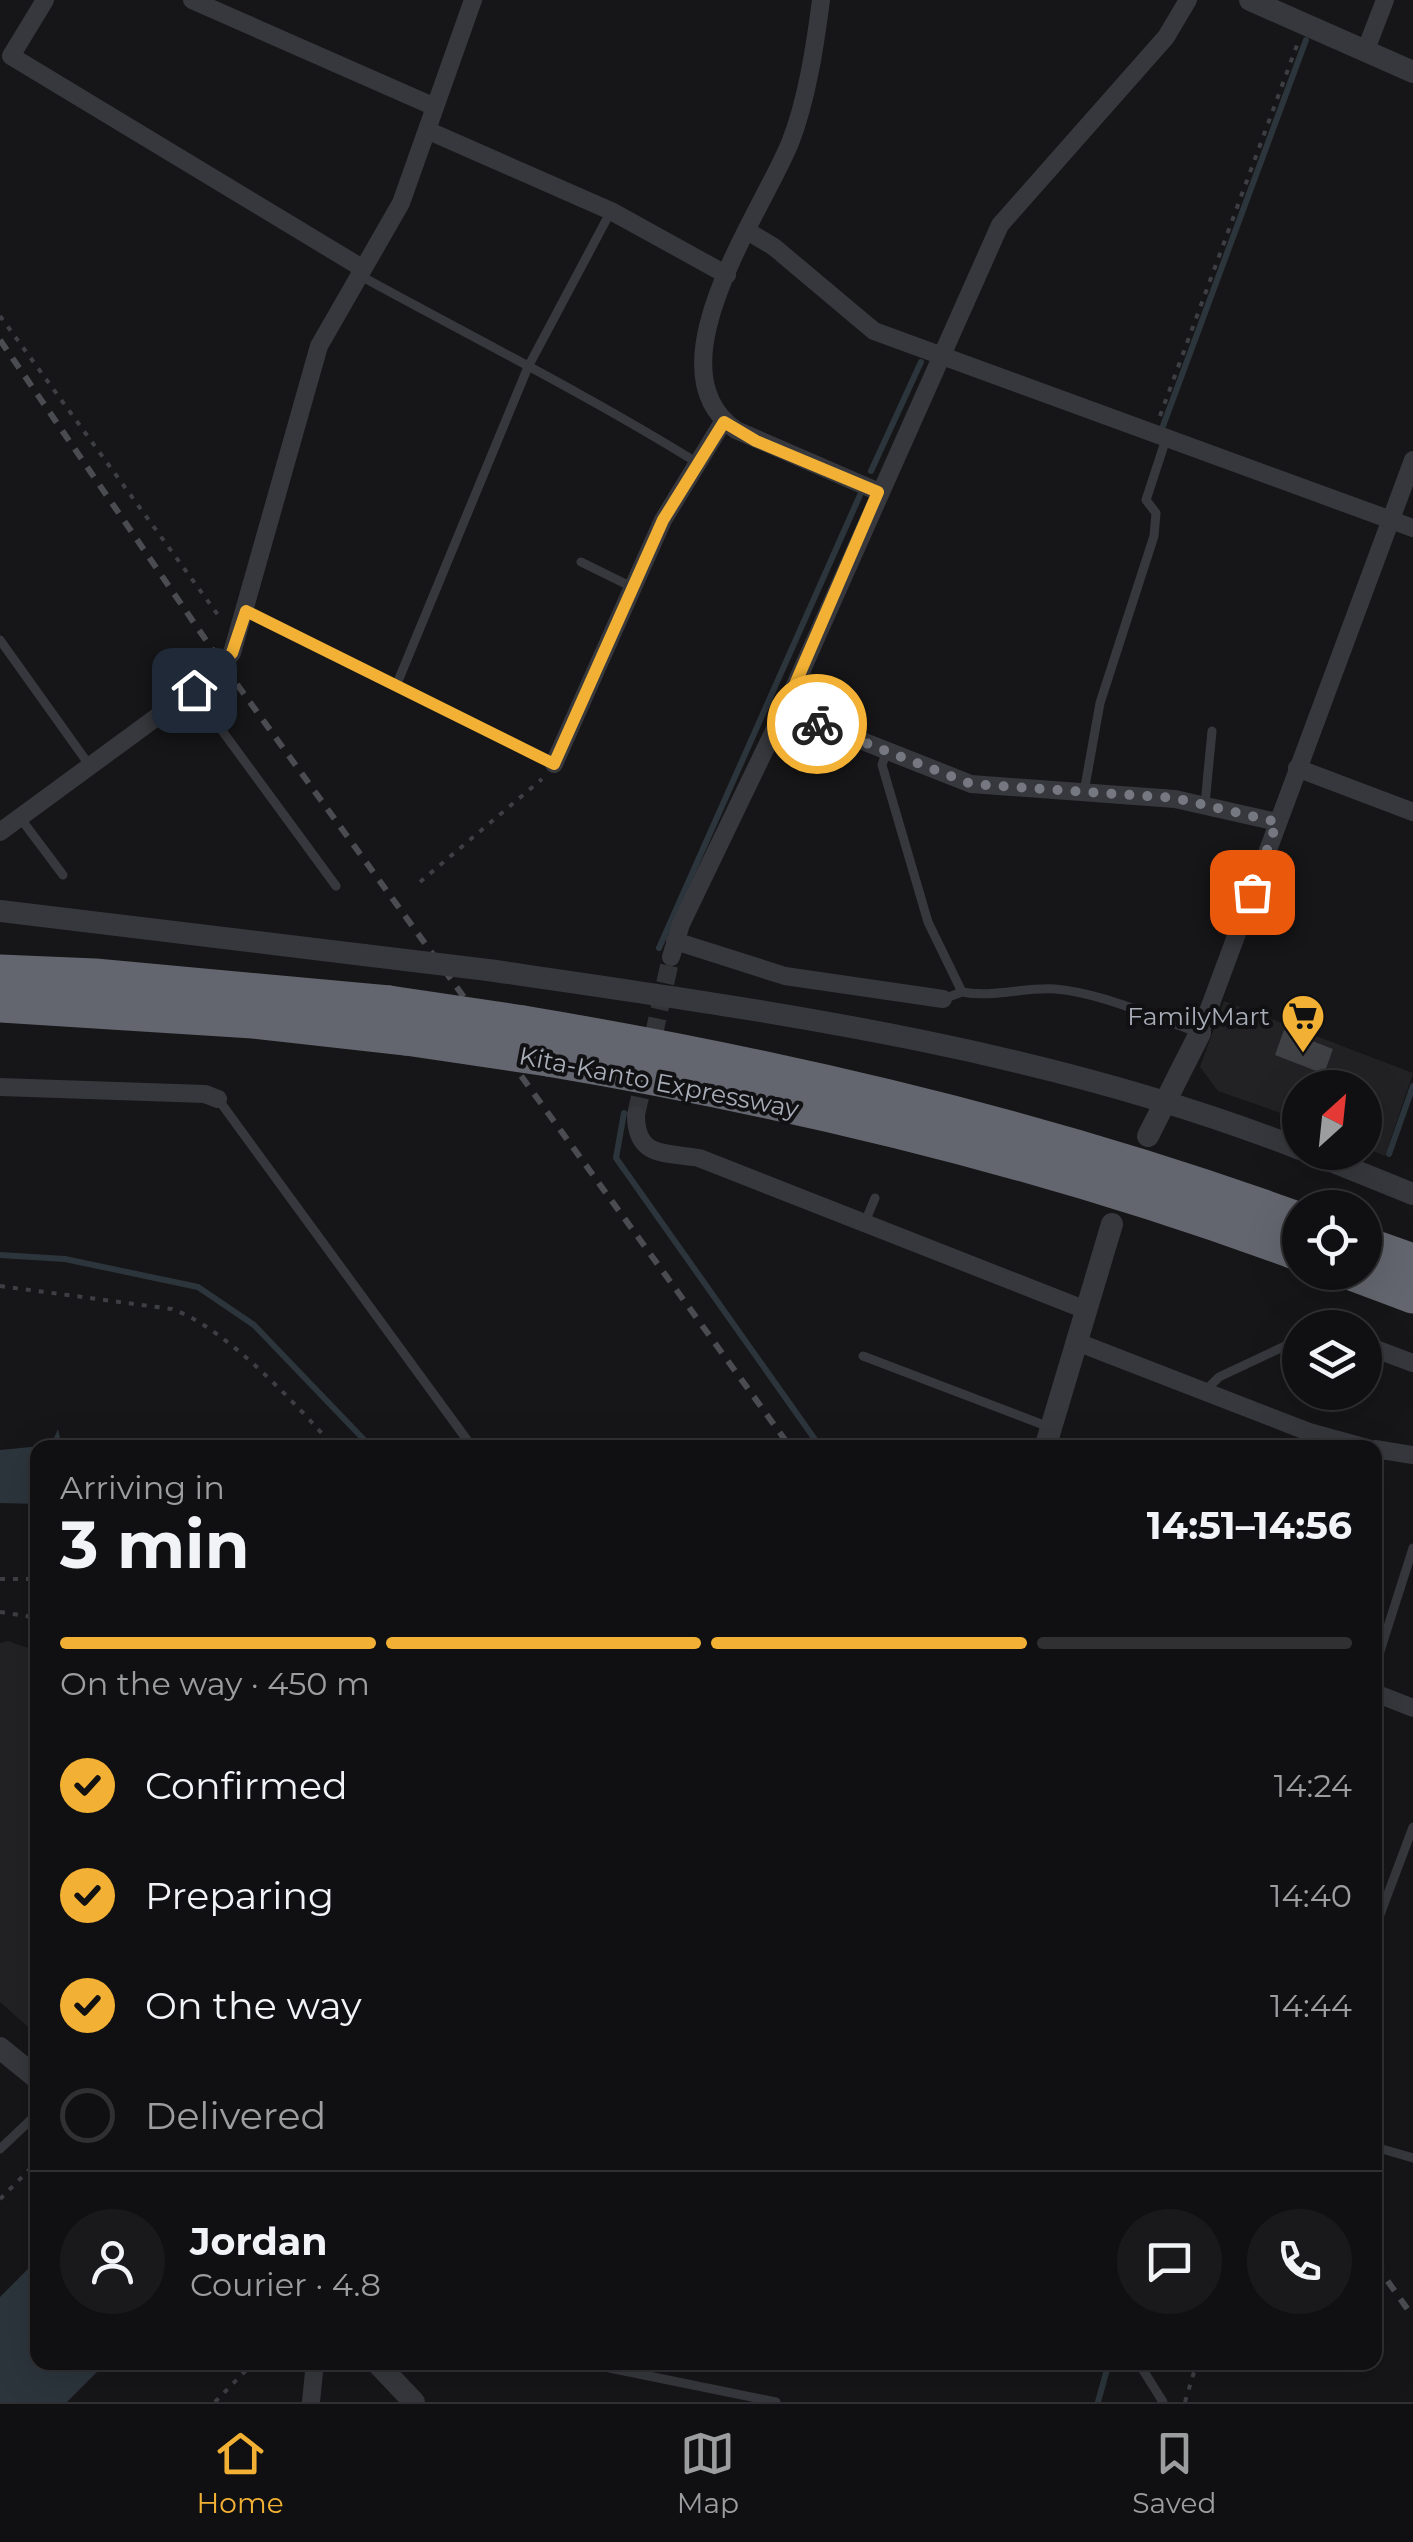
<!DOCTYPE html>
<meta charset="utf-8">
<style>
body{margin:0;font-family:Montserrat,sans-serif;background:#19191b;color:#f1f3f6;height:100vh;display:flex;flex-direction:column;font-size:38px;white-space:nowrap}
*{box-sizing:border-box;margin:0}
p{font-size:32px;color:#9c9d9f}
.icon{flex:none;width:55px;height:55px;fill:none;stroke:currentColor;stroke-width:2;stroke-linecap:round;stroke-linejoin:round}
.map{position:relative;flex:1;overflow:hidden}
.side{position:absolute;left:30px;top:1440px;width:1352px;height:930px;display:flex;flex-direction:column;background:#101012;border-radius:20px;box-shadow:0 10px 40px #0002,0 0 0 2px #303032}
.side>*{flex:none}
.needle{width:65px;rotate:27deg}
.fabs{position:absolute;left:1282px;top:1070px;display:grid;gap:20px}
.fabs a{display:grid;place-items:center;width:100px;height:100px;border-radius:50%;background:#101012;box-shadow:0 10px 40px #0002,0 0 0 2px #303032;font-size:50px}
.pin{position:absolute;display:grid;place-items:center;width:85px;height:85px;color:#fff;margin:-42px;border-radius:20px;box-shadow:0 5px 15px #0006}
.courier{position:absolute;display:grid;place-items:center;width:100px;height:100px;margin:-50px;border:8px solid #f2b134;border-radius:50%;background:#fff;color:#222;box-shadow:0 2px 12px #0007}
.head em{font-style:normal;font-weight:700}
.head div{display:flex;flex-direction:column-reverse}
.head{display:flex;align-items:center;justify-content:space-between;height:170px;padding:0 30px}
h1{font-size:65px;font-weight:700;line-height:75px}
.bar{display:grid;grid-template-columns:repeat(4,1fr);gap:15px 10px;align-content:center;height:120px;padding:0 30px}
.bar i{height:12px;border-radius:8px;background:#303032}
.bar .selected{background:#f2b134}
.bar p{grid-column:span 4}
.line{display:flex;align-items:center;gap:25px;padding:0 30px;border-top:2px solid #303032}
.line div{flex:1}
.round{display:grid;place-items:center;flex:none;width:105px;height:105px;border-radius:52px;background:#19191b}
ol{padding:0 30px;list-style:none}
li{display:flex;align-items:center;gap:30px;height:110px}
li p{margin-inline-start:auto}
li .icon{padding:10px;border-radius:50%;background:#f2b134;color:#111;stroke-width:4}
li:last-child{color:#9c9d9f}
li i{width:55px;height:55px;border:5px solid #303032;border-radius:50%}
.dock{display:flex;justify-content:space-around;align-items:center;height:140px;border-top:2px solid #303032;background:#101012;font-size:28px;color:#9c9d9f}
.dock a{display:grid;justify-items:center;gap:5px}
.dock .selected{color:#f2b134}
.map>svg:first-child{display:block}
.built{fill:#222225}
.water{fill:#2c353c}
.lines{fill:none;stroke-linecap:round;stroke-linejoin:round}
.stream{stroke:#2c353c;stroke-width:6}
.building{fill:#404145}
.minor-tunnel{stroke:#333438;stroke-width:18;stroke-dasharray:18 9;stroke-linecap:butt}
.path{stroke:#3d3f44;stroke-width:4;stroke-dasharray:5 8;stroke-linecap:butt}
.service{stroke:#37383d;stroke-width:9}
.minor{stroke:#37383d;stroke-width:18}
.tertiary{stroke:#37383d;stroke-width:22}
.motorway{stroke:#63666e;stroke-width:35}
.rail{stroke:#4a4c52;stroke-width:6;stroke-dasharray:12 10;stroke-linecap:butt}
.tertiary-bridge{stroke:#37383d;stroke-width:22}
.motorway-bridge{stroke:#63666e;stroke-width:35}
.done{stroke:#757880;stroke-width:10;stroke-dasharray:0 18}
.route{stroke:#f2b134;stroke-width:12}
.labels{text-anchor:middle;stroke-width:8;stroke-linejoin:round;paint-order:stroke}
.poi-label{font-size:25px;fill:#a8adb8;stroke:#111113;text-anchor:end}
.street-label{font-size:25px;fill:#a8adb8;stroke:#111113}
</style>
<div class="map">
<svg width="1413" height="2402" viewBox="0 0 1413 2402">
<rect width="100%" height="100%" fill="#161618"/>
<!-- built -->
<path class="built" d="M1224 1001 1413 1073 1385 1156 1365 1148V1088H1300V1120L1218 1091 1200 1067Z
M8 1641 37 1651V2035L0 2002V1643Z"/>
<!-- water -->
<path class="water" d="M58 1429 61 1443 68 1447 38 1448 37 1504 0 1503V1450L51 1445Z
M37 2260 38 2362 106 2363 67 2402H0V2297Z"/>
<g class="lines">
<!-- stream -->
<path class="stream" d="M1163 426 1306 40
M871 471 921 362
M659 948 860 495
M624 1113 616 1158 821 1448
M1389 1154 1413 1086
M0 1255 65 1259 198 1287 254 1325 372 1448
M1098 2402 1109 2362"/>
</g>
<!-- building -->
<path class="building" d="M1284 1030 1333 1049 1324 1074 1275 1055Z"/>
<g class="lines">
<!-- minor-tunnel -->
<path class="minor-tunnel" d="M636 1115 671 957"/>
<!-- path -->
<path class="path" d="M0 316 221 619
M1160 416 1297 45
M420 882 542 779
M0 1286 172 1309C226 1328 296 1404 335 1448
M0 1579H38
M0 1612 38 1618
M0 2199 38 2161
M215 2402 254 2362
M1185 2402 1197 2362"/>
<!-- service -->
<path class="service" d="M359 275C472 337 586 394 696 462
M581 562 632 587
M246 611 554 764
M0 640 90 766
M396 686 528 367 611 211
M193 691 336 886
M886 753 882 765 928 922 962 992 943 999
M1084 792 1100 703 1154 536 1156 513 1146 500 1166 439
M1205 804 1212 731
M21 819 63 875
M962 992C993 998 1024 987 1055 989 1103 993 1152 1017 1197 1032
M218 1099 473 1448
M865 1222 875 1198
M863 1356 1049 1427
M1207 1389 1219 1377 1300 1339
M1375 1667 1413 1548
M1375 1928 1413 1827
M1375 2147 1413 2158
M0 2149 38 2113
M580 2362 776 2402
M1138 2362 1163 2402"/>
<!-- minor -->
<path class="minor" d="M45 0 11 56 362 268
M192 0 435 107
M821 0C815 46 807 100 790 143 761 214 648 370 736 430L879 492
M1365 52 1385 0
M429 131 611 211 727 275
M749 232 774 247 874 331 1413 528
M784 710 971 784 1175 799 1277 822
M554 764 663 520 723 422
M1297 768 1413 812
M0 832 210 678 232 653 319 346 401 203 473 0
M675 941 785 976 943 999
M671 957 681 924 784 710 1000 225 1166 37 1188 0
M1200 1033 1413 460
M0 1087 205 1094 218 1099
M636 1115C636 1158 665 1152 699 1158L1086 1310
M1077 1342 1309 1432 1367 1448
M1365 1345 1413 1363
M1375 1449 1413 1455
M1375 1693 1413 1708
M311 2402 315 2362"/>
<!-- tertiary -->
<path class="tertiary" d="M1250 0 1413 72
M0 911 364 955
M488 970C763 1010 1040 1047 1300 1149
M1148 1136 1200 1033
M1309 1152 1413 1194
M1045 1448 1112 1224
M0 2048 38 2079
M376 2362 414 2402"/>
<!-- motorway -->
<path class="motorway" d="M0 972 95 976 389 1003
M0 1005 253 1021 406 1038
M523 1023C787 1067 1048 1128 1300 1220
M548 1059C803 1102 1058 1164 1300 1254
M1365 1244 1413 1261
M1349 1272 1413 1296"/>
<!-- rail -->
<path class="rail" d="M0 340 223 665 791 1448
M1375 2263 1413 2317"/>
<!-- tertiary-bridge -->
<path class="tertiary-bridge" d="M364 955 488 970"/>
<!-- motorway-bridge -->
<path class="motorway-bridge" d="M389 1003 523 1023
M406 1038 548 1059"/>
</g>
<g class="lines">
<!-- done -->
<path class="done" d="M817 724 971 784 1175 798 1277 822 1252 892"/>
<!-- route -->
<path class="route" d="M194 690 232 653 246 611 554 764 663 520 724 422 756 441 878 492 784 710 817 724"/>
</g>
<!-- icons -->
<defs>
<symbol id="supermarket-pin" viewBox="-11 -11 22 30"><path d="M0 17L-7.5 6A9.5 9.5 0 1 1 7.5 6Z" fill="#f2b134" stroke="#111113"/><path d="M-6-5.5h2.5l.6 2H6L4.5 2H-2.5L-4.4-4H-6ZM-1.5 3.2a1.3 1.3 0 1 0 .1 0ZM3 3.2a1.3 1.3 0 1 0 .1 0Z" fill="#111"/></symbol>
</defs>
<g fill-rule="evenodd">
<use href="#supermarket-pin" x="1278" y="991" width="50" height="68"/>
</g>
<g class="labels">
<!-- poi labels -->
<g class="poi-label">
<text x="1270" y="1025">FamilyMart</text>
</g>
<!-- street labels -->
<g class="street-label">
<text transform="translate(659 1082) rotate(11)" y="9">Kita-Kanto Expressway</text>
</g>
</g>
</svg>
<div class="fabs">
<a><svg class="needle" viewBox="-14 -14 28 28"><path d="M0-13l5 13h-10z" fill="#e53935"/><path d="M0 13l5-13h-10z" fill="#9c9d9f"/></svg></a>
<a><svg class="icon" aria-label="locate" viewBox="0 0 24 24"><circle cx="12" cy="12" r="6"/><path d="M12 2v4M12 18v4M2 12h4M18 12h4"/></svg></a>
<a><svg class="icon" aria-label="layers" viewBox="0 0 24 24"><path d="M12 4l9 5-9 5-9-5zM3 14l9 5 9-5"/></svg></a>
</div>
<div class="pin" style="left:1252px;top:892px;background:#ea580c"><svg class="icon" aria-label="bag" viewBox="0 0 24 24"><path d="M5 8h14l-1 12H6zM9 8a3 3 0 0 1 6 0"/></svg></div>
<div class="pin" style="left:194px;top:690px;background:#1f2937"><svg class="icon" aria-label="home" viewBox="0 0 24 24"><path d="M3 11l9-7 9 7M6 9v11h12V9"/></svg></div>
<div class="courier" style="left:817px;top:724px"><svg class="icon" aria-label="bike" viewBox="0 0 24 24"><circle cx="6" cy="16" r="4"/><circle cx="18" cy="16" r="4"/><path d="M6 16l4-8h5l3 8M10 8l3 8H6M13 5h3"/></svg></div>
<section class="side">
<div class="head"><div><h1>3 min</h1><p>Arriving in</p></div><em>14:51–14:56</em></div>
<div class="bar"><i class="selected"></i><i class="selected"></i><i class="selected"></i><i></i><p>On the way · 450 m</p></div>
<ol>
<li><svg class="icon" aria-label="check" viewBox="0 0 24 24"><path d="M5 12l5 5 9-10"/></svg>Confirmed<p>14:24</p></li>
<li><svg class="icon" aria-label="check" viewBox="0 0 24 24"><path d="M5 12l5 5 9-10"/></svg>Preparing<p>14:40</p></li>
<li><svg class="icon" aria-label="check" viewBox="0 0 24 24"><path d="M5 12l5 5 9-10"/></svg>On the way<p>14:44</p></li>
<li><i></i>Delivered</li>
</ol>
<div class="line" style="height:180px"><a class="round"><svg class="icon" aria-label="person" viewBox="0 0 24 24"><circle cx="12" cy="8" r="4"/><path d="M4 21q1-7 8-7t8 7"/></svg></a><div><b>Jordan</b><p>Courier · 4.8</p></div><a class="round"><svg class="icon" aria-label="chat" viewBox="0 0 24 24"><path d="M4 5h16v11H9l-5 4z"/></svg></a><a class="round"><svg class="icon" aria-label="phone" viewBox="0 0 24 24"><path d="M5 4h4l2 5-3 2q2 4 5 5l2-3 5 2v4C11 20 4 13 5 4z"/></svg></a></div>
</section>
</div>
<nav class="dock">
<a class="selected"><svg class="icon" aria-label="home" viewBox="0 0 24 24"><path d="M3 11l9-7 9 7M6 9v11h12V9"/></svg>Home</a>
<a><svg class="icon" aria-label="map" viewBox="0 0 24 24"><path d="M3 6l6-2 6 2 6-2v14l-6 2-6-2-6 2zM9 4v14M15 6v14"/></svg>Map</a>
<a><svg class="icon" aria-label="saved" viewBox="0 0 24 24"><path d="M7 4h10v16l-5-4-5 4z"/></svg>Saved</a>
</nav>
